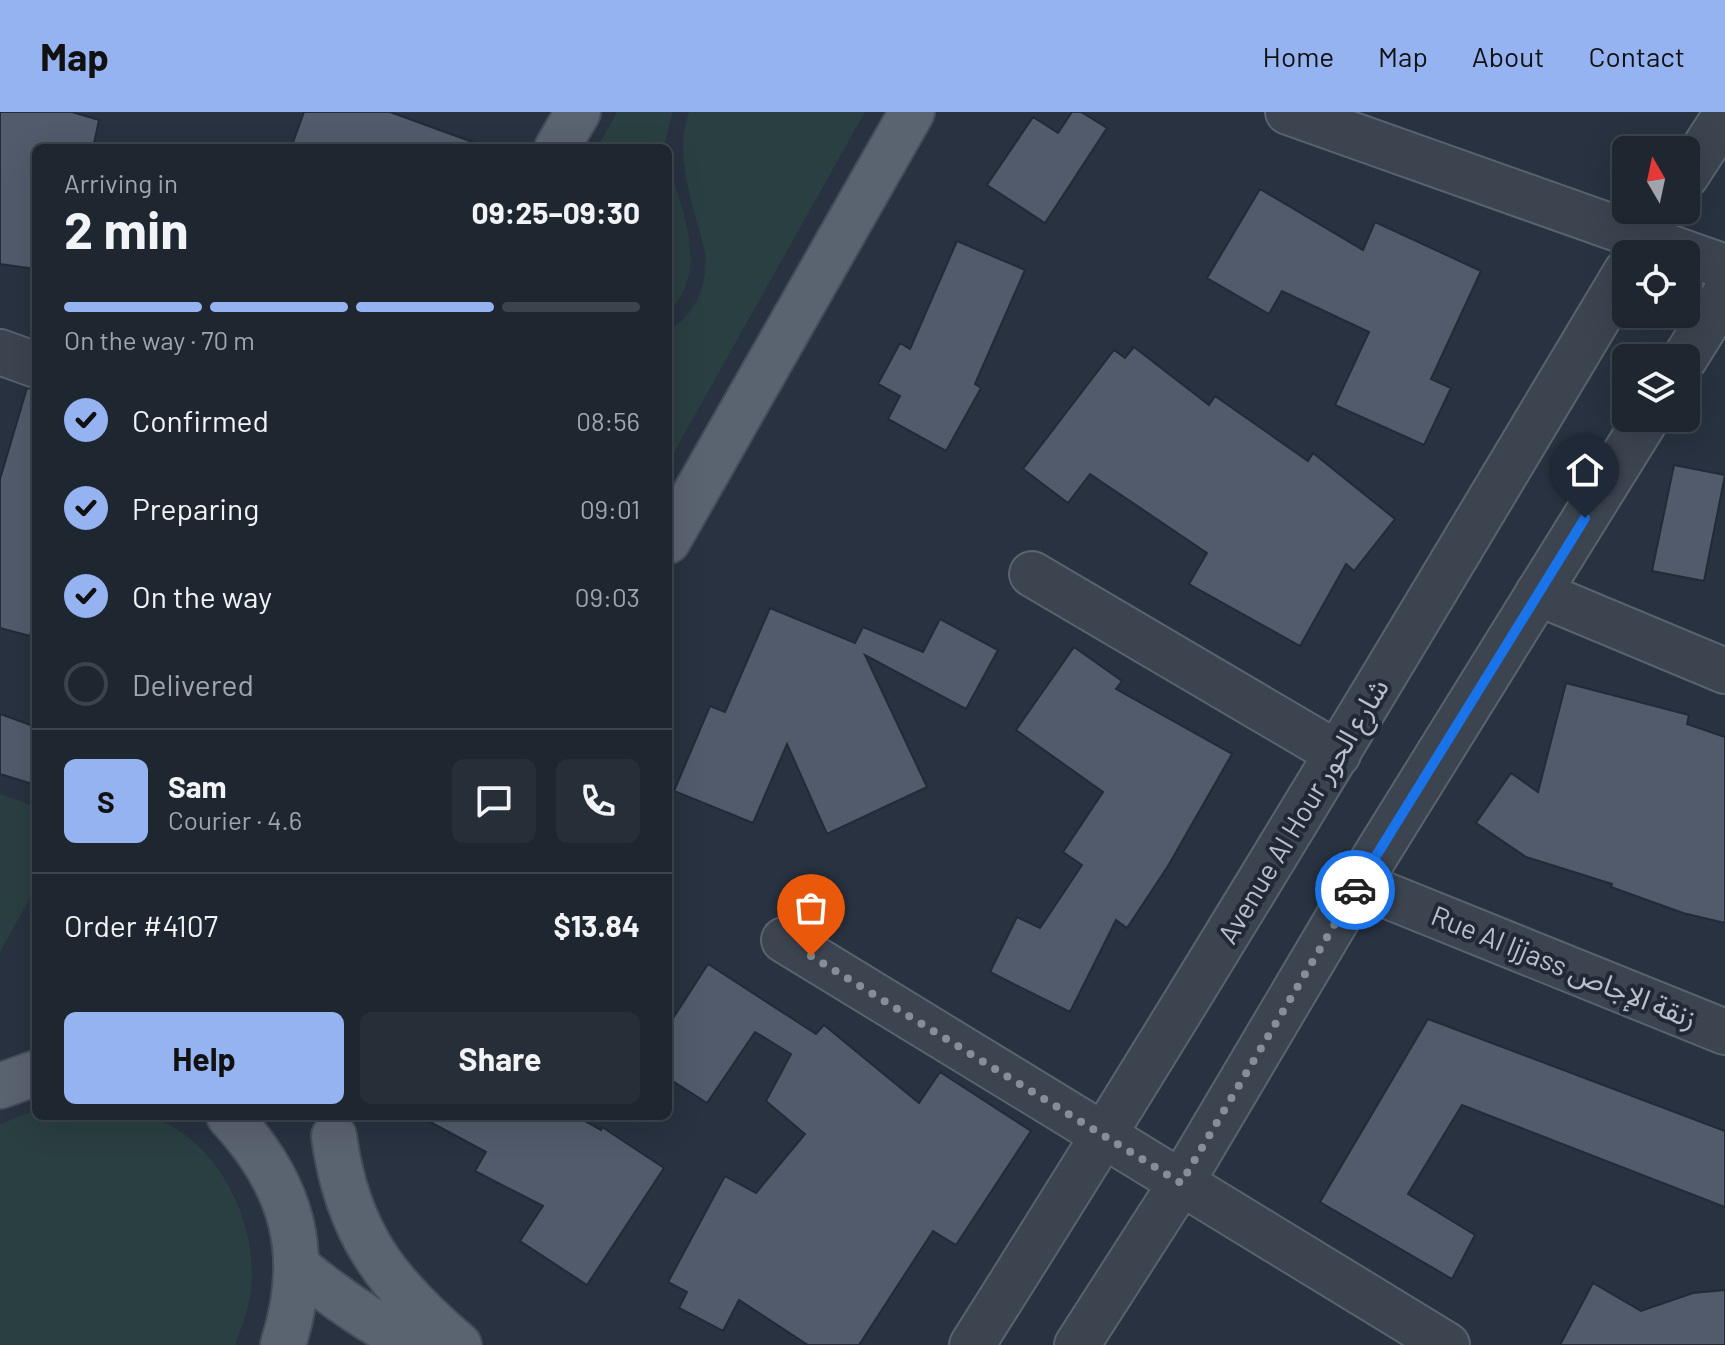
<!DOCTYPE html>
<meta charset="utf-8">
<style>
body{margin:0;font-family:Barlow,"Noto Sans Arabic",sans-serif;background:#262e38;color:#f1f3f6;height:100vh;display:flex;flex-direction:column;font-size:30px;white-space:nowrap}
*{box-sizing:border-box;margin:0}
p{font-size:26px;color:#a1a5ab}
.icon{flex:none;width:44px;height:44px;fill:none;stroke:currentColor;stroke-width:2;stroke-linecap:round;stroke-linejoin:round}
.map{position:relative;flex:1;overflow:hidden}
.sheet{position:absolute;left:32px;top:32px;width:640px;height:976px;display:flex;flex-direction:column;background:#1e2630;border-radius:12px;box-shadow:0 8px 32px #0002,0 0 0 2px #3c434c}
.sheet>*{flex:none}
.needle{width:52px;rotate:351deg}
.buttons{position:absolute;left:1612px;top:24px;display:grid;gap:16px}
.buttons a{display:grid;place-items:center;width:88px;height:88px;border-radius:12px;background:#1e2630;box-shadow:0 8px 32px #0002,0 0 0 2px #3c434c;font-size:40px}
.pin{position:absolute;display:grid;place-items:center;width:68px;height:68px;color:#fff;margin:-82px -34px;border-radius:50% 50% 50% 0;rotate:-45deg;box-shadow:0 0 8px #0007}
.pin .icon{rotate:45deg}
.courier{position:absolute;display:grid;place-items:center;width:80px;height:80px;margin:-40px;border:6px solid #1a73e8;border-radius:50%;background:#fff;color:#222;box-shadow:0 2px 10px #0007}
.overview em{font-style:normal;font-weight:700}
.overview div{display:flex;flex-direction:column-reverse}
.overview{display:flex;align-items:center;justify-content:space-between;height:136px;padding:0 32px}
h1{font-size:52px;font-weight:700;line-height:60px}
.bar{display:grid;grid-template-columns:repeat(4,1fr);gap:12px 8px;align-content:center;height:96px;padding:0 32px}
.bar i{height:10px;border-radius:6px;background:#3c434c}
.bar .selected{background:#95b2f1}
.bar p{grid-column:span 4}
.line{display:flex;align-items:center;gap:20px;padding:0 32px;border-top:2px solid #3c434c}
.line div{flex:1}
.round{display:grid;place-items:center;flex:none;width:84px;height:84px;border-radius:12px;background:#262e38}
ol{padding:0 32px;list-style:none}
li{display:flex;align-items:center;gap:24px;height:88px}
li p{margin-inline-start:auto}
li .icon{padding:8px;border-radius:50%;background:#95b2f1;color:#111;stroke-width:4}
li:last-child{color:#a1a5ab}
li i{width:44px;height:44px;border:4px solid #3c434c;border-radius:50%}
.cta{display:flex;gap:16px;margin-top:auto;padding:16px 32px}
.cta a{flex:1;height:92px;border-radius:12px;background:#95b2f1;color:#111;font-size:32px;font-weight:700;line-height:92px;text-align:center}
.cta a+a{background:#262e38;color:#f1f3f6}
header{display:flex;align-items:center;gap:48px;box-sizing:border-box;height:112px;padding:0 40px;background:#95b2f1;color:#111}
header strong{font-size:38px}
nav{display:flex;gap:44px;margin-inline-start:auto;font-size:28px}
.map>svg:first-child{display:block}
.green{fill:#2a3f41}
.building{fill:#515b6b;stroke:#222b37;stroke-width:2}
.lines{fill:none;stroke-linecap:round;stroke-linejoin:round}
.minor-casing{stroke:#59626d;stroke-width:48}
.tertiary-casing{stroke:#59626d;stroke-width:48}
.primary-casing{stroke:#454d59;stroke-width:48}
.minor{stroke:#3c4450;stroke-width:44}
.tertiary{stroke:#3c4450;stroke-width:44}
.primary{stroke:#5a6370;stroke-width:44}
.done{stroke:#868e9a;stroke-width:8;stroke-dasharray:0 14.4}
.route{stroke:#1a73e8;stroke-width:10}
.labels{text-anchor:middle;stroke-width:8;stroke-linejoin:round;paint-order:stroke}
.street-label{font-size:28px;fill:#b8c0ca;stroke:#202935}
</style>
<header>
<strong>Map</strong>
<nav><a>Home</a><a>Map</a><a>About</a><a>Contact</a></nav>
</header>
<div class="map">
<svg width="1725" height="1233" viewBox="0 0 1725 1233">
<rect width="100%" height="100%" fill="#283240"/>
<!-- green -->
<path class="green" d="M617 0H673L663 36H597Z
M689 0H865L668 351V219C697 201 708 173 705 140 694 95 673 45 689 0Z
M668 53C683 97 710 163 668 199Z
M0 682 36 695V775L0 840Z
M36 998V1004C63 1004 89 1004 116 1004 128 1004 142 1002 153 1006 216 1027 255 1105 252 1168 251 1191 243 1212 235 1233H0V1012Z"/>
<!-- building -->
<path class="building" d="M0 0H72L99 8 93 36H36V157L0 152Z
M304 0H390L478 32 477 36H291Z
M1072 0H1081L1107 16 1045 111 987 73 1033 5 1058 21Z
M1260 77 1363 138 1375 110 1481 159 1431 267 1451 276 1424 333 1335 293 1369 220 1282 179 1269 202 1207 166Z
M957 129 1025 158 975 272 981 276 946 339 888 307 900 284 878 272 900 231 910 237Z
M1134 235 1209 293 1215 284 1308 349 1313 341 1395 407 1354 459 1346 452 1300 534 1189 472 1207 441 1090 362 1068 391 1023 357 1114 238 1125 246Z
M27 276 36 277V500L30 524 0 516V367Z
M1674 353 1725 363 1704 469 1652 459Z
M770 496 855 531 863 515 923 540 940 507 998 538 966 597 865 543 927 675 827 722 787 632 753 711 674 679 710 594 725 600Z
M1074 535 1122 569 1116 577 1232 642 1168 754 1127 816 1116 808 1070 900 990 860 1017 805 1040 816 1082 753 1063 740 1103 680 1016 618Z
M1566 571 1689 603 1687 612 1725 625V811L1683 801 1611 775 1612 772 1526 745 1476 711 1511 661 1538 680Z
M0 602 36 615V673L0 662Z
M708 852 816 922 824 913 919 991 940 960 1031 1019 956 1133 933 1119 859 1233H808L739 1188 723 1219 679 1196 687 1180 668 1170 725 1064 756 1081 805 1022 766 989 791 942 755 920 707 991 668 966V914Z
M1428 907 1725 1019V1095L1462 993 1408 1082 1475 1123 1452 1167 1320 1090Z
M419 1004H576L601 1018 602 1015 664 1056 587 1173 520 1129 543 1094 475 1059 486 1040Z
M1593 1171 1641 1199 1693 1181 1725 1178V1233H1560Z"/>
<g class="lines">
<defs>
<path id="minor" d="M0 240 36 253
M1032 462 1338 642
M1538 481 1725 559
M1358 772 1725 920
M784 828 1447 1233"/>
<path id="tertiary" d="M1288 0 1725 155
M1686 64 1725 4
M1685 246 1725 182
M972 1233C1196 879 1411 520 1626 160
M1077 1233 1181 1071 1358 772 1647 306"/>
<path id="primary" d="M557 36 578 0
M668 429 912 0
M0 974 36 961
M229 1004C293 1073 312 1142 283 1233
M334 1024C347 1121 387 1172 459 1233
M297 1154C335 1186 372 1212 417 1233"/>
</defs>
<!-- minor casing -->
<use href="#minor" class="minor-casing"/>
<!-- tertiary casing -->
<use href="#tertiary" class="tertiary-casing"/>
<!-- primary casing -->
<use href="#primary" class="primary-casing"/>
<!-- minor -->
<use href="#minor" class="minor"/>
<!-- tertiary -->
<use href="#tertiary" class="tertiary"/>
<!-- primary -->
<use href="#primary" class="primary"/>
</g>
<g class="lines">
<!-- done -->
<path class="done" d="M811 844 1181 1071 1355 778"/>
<!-- route -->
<path class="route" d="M1355 778 1585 406"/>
</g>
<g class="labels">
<!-- street labels -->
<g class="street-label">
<text transform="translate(1303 699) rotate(-59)" y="10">Avenue Al Hour شارع الحور</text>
<text transform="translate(1564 855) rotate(22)" y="10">Rue Al Ijjass زنقة الإجاص</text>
</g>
</g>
</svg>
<div class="buttons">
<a><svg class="needle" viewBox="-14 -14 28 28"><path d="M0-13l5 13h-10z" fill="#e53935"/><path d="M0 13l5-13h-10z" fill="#a1a5ab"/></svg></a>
<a><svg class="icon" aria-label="locate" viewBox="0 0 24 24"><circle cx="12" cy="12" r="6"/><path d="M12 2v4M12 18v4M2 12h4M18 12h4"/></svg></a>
<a><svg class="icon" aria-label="layers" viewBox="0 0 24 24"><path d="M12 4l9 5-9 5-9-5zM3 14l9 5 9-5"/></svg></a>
</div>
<div class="pin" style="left:811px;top:844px;background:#ea580c"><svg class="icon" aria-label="bag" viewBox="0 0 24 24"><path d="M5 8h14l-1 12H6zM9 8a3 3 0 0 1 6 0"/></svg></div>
<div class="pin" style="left:1585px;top:406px;background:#1f2937"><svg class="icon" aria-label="home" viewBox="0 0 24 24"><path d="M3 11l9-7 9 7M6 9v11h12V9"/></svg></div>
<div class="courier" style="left:1355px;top:778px"><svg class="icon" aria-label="car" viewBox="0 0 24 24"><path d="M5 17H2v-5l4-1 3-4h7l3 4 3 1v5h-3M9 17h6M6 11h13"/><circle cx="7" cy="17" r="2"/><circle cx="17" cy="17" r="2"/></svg></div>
<section class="sheet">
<div class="overview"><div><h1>2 min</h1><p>Arriving in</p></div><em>09:25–09:30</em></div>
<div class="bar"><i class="selected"></i><i class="selected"></i><i class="selected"></i><i></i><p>On the way · 70 m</p></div>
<ol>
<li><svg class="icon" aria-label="check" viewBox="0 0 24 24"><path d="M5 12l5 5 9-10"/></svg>Confirmed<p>08:56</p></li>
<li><svg class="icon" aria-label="check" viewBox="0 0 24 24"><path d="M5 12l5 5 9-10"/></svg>Preparing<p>09:01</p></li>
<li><svg class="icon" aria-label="check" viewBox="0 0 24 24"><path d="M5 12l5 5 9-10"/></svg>On the way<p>09:03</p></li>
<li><i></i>Delivered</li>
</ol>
<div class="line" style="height:144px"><b class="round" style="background:#95b2f1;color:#111">S</b><div><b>Sam</b><p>Courier · 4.6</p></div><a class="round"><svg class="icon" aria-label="chat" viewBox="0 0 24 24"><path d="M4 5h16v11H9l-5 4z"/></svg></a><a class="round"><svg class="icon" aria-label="phone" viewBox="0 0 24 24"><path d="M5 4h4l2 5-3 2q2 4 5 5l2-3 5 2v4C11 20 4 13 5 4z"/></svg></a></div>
<div class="line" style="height:104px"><div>Order #4107</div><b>$13.84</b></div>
<div class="cta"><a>Help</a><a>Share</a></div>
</section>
</div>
